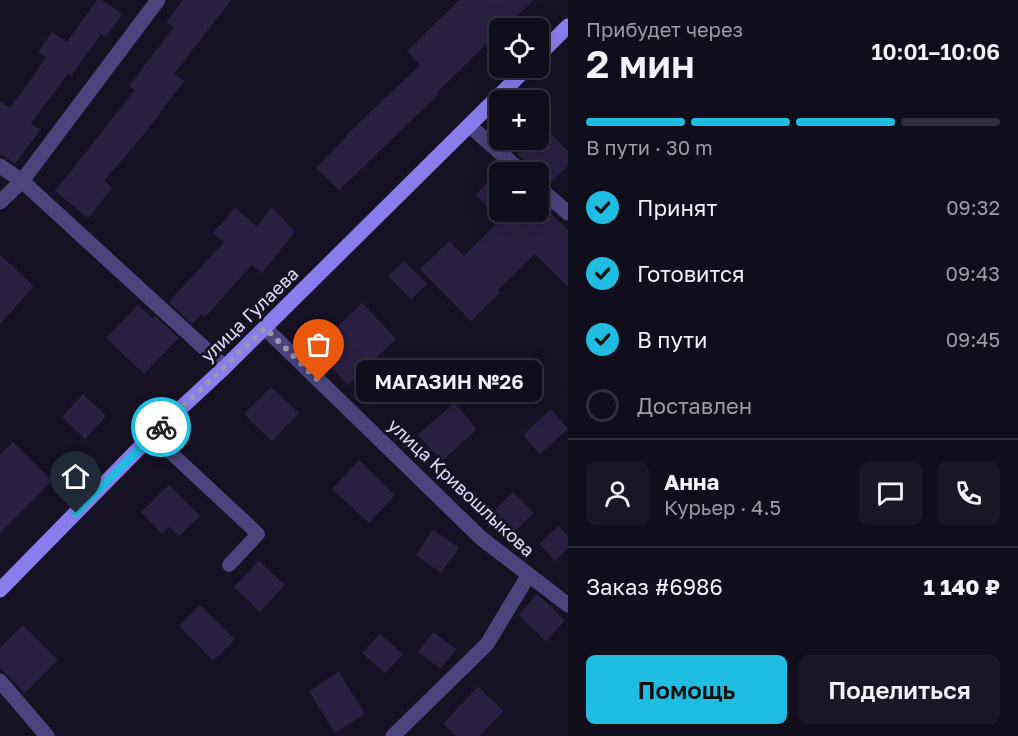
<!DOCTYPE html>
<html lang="ru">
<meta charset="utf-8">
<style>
body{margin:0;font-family:"Golos Text",sans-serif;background:#191724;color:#f1f3f6;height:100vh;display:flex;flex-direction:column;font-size:22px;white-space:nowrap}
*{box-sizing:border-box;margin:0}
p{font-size:20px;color:#9c9ca3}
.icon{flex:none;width:33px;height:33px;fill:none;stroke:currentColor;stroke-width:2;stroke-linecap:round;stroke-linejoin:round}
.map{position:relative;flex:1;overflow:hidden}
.panel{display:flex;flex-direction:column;background:#100e1b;width:450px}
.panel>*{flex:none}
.controls{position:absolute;left:489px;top:18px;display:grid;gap:12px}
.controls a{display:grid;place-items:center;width:60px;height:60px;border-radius:9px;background:#100e1b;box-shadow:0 6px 24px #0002,0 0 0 2px #302e3a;font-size:30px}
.pin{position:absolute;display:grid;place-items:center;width:51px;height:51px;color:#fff;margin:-62px -26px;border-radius:50% 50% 50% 0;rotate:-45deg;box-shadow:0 0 6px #0007}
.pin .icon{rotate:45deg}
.courier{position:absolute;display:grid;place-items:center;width:60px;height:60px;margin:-30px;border:4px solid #1fbde1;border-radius:50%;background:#fff;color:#222;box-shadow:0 2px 8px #0007}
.bubble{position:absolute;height:42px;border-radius:9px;background:#100e1b;box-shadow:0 6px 24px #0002,0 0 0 2px #302e3a;font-size:20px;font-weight:600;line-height:42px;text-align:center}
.headline em{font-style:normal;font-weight:600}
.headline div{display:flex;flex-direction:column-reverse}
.headline{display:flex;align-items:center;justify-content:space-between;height:102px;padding:0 18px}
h1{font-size:39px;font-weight:600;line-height:45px}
.bar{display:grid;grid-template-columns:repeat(4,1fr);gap:9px 6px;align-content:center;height:72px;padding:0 18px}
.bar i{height:8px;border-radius:4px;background:#302e3a}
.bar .active{background:#1fbde1}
.bar p{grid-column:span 4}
.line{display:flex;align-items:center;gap:15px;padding:0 18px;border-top:2px solid #302e3a}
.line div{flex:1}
.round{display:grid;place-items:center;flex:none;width:63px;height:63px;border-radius:9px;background:#191724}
ol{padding:0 18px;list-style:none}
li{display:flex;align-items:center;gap:18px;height:66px}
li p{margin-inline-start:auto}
li .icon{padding:6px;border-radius:50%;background:#1fbde1;color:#111;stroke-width:4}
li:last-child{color:#9c9ca3}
li i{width:33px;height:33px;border:3px solid #302e3a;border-radius:50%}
.primary-button{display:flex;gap:12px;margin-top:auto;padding:12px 18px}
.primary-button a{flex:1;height:69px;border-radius:9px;background:#1fbde1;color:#111;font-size:24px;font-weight:600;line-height:69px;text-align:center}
.primary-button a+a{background:#191724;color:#f1f3f6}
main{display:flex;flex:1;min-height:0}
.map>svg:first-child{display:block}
.building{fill:#2a2042}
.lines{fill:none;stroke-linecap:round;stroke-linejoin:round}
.service{stroke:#4a437c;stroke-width:14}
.minor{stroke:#4a437c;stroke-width:15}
.secondary{stroke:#897ded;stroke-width:15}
.done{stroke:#9994af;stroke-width:6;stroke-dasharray:0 10.8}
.route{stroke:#1fbde1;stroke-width:8}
.labels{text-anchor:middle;stroke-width:6;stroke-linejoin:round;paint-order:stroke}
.street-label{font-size:18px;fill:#e0dafa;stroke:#161224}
</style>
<main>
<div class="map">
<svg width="568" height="736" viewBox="0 0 568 736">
<rect width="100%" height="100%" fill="#161224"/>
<!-- building -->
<path class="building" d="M97 0H102L122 14 106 37 101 34 71 76 68 74 31 123 40 130 15 164 0 153V101L10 108 46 58 38 52 52 32 67 42Z
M183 0H231L174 74 184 81 145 133 104 181 112 188 88 218 55 191 135 90 129 86 174 27 166 22Z
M459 0H534L509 24 508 23 500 28V31L437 92 439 94 339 190 316 168 347 136 346 135 420 65 407 51Z
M544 127 568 151V166L549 184 538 172H532L529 165 517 154 532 140H538V133Z
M503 168 508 172H500V219L475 195Z
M272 207 295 232 262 273 252 265 205 317 202 314 192 324 169 302 224 242 213 233 235 208 257 226Z
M508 212H549L568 230V287L535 254 498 290 500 293 471 321 420 269 449 241 464 256Z
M0 255 34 286 0 324Z
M404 261 427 284 411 299 388 276Z
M362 303 396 339 348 385 314 349Z
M138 305 153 319 155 316 179 338 144 374 106 338Z
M271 387 299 413 272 441 244 414Z
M83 394 106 416 85 439 62 417Z
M454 403 477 429 442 461 418 435Z
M551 409 568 429 540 454 523 435Z
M13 442 52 481 0 533V455Z
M359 460 395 495 369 523 332 489Z
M169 485 200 516 179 536 169 527 162 534 141 512Z
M513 492 534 513 509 537 489 516Z
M558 526 568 536V548L555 561 539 544Z
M433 530 459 548 441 573 416 555Z
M259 561 285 585 260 612 234 587Z
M537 594 565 620 546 641 518 615Z
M200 605 235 639 213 661 179 626Z
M23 625 58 660 25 693 0 668V648Z
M433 632 456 649 441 669 418 652Z
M380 634 403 654 385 673 362 653Z
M339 672 365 714 335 733 309 691Z
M478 687 504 711 480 736H456L443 724Z"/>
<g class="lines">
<!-- service -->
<path class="service" d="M152 435 258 534 229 565"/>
<!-- minor -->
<path class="minor" d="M470 126 522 172
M0 166 22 181 225 367
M538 187 568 213
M0 202 22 181 158 0
M265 328 481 538 568 605
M0 681 47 736
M393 736 487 644 528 576"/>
<!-- secondary -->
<path class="secondary" d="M538 56 568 26
M0 590 152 435 225 367 527 68"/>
</g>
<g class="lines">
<!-- done -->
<path class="done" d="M161 427 265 328 319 381"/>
<!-- route -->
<path class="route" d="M76 513 161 427"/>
</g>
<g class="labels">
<!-- street labels -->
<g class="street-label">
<text transform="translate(250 315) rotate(-44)" y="6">улица Гулаева</text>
<text transform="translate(461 488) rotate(43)" y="6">улица Кривошлыкова</text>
</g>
</g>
</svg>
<div class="controls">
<a><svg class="icon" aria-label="locate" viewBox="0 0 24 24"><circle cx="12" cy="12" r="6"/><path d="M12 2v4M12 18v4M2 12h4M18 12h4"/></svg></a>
<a>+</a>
<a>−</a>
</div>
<div class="pin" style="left:319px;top:381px;background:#ea580c"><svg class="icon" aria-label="bag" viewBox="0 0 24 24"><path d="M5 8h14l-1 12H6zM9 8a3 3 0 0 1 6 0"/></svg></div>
<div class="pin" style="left:76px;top:513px;background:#1f2937"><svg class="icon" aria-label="home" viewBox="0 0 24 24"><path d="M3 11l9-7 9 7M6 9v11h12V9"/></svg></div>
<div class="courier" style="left:161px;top:427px"><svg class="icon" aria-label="bike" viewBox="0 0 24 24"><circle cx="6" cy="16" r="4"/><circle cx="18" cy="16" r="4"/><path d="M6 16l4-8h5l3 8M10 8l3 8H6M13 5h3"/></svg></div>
<div class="bubble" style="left:356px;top:360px;width:186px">МАГАЗИН №26</div>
</div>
<section class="panel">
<div class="headline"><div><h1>2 мин</h1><p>Прибудет через</p></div><em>10:01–10:06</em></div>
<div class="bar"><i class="active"></i><i class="active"></i><i class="active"></i><i></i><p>В пути · 30 m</p></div>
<ol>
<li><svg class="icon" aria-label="check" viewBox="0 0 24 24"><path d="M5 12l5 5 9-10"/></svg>Принят<p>09:32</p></li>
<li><svg class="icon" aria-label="check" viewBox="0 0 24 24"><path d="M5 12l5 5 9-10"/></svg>Готовится<p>09:43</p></li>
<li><svg class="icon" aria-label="check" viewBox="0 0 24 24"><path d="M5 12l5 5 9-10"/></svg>В пути<p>09:45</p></li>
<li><i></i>Доставлен</li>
</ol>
<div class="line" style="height:108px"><a class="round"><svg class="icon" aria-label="person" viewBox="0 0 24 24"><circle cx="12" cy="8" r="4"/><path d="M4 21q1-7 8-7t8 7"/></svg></a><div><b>Анна</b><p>Курьер · 4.5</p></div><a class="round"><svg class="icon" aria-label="chat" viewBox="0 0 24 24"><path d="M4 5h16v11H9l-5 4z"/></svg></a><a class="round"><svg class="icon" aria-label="phone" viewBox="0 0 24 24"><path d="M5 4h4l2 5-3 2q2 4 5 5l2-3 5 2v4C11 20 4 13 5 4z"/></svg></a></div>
<div class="line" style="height:78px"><div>Заказ #6986</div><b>1 140 ₽</b></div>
<div class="primary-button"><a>Помощь</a><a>Поделиться</a></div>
</section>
</main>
